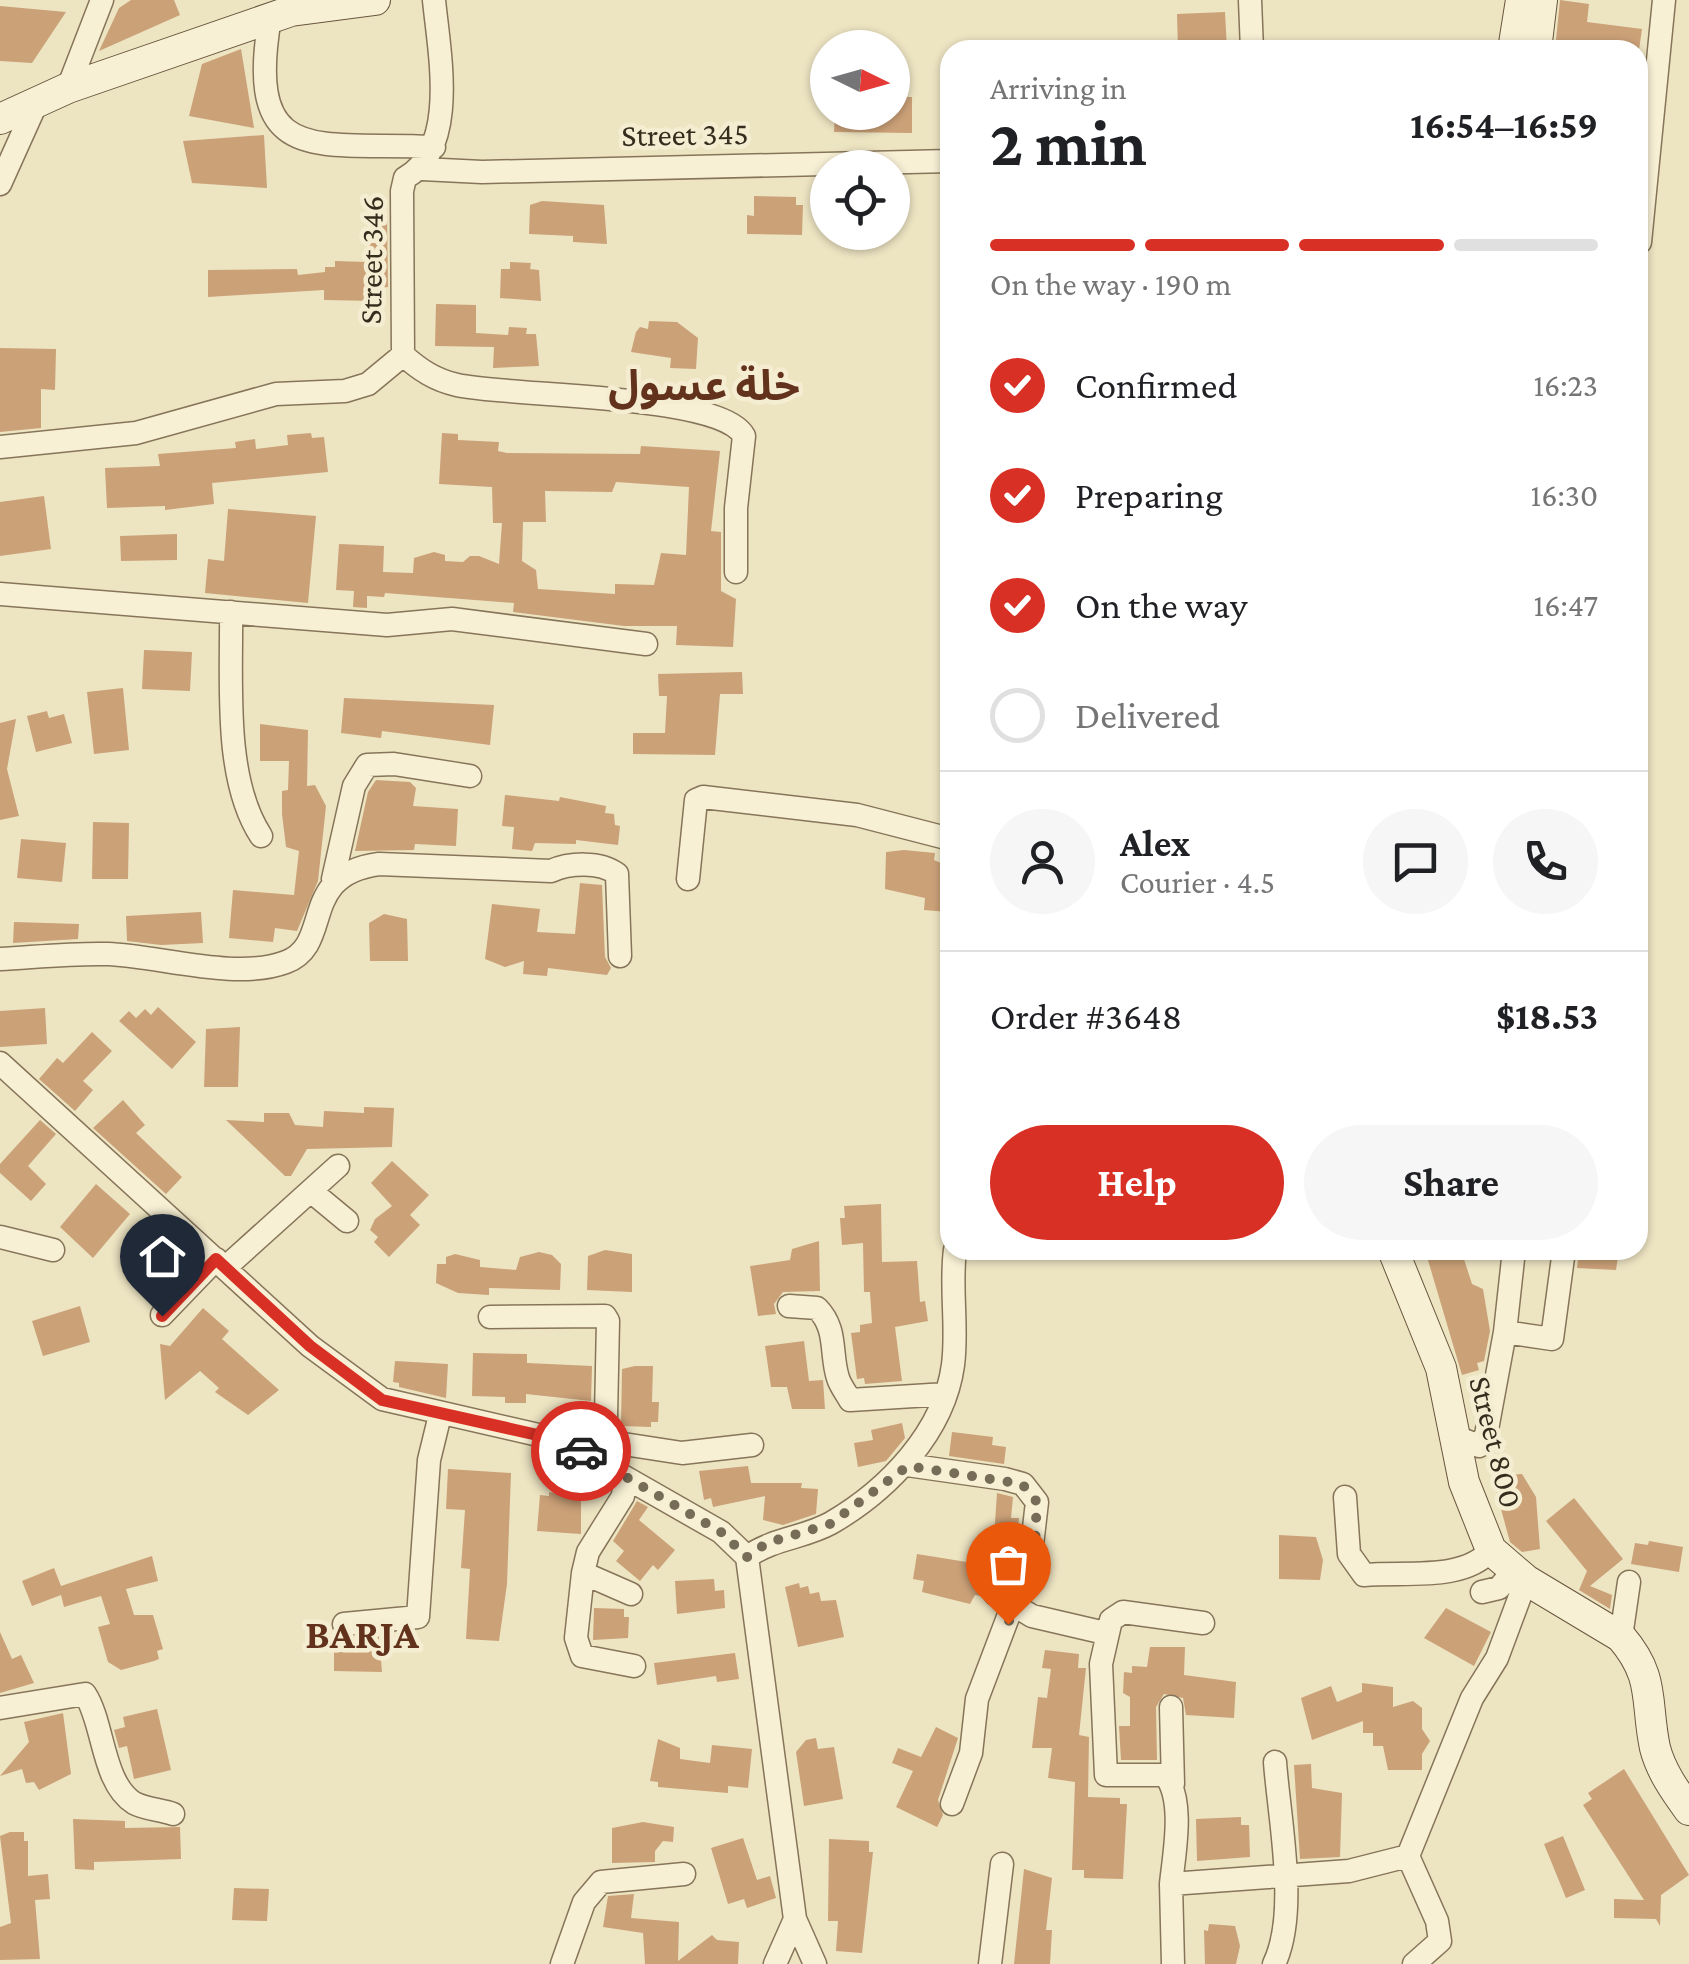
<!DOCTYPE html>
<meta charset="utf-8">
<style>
body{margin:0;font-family:"Crimson Pro","Noto Sans Arabic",serif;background:#f6f6f6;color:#202124;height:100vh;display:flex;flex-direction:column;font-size:38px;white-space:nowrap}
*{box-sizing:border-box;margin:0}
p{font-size:32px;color:#757577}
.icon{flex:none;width:55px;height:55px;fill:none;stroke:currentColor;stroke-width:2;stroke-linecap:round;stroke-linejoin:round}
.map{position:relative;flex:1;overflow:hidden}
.panel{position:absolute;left:940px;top:40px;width:708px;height:1220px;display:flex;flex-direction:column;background:#fff;border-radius:30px;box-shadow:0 2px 8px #0004}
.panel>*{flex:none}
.needle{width:65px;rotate:95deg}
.buttons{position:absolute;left:810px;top:30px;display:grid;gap:20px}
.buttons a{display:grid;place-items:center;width:100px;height:100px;border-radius:50%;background:#fff;box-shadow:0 2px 8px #0004;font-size:50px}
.pin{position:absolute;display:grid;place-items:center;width:85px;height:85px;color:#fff;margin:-102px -42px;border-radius:50% 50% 50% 0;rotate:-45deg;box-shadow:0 0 10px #0007}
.pin .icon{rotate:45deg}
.courier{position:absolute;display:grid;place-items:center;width:100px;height:100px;margin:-50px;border:8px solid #d93025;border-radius:50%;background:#fff;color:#222;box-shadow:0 2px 12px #0007}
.head em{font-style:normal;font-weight:700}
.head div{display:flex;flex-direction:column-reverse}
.head{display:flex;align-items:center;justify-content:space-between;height:170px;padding:0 50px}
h1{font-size:65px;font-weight:700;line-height:75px}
.bar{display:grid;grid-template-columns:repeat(4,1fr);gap:15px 10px;align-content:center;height:120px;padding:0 50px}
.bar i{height:12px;border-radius:8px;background:#e0e0e0}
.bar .selected{background:#d93025}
.bar p{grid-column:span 4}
.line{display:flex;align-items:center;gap:25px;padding:0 50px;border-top:2px solid #e0e0e0}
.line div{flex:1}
.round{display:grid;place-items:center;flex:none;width:105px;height:105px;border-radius:52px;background:#f6f6f6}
ol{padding:0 50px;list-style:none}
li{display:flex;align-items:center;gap:30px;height:110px}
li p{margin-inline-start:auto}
li .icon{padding:10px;border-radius:50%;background:#d93025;color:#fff;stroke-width:4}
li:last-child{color:#757577}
li i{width:55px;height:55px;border:5px solid #e0e0e0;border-radius:50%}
.action{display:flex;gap:20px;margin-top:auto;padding:20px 50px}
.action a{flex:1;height:115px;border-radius:60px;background:#d93025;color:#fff;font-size:40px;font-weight:700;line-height:115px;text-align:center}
.action a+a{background:#f6f6f6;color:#202124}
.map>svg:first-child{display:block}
.building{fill:#cba178;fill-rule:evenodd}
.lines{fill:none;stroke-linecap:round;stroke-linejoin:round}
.minor-casing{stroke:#867559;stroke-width:25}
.secondary-casing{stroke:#68563d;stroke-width:32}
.minor{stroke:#f8f0d5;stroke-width:22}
.secondary{stroke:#f8f0d5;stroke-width:30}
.done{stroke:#766c57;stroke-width:10;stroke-dasharray:0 18}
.route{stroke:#d93025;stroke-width:12}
.labels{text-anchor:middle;stroke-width:9;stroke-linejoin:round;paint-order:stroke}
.street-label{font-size:32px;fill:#362c1d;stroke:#f5edd1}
.district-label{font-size:42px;font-weight:bold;fill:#62321d;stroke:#f5edd1}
</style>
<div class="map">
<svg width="1689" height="1964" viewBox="0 0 1689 1964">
<rect width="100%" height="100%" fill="#ede4c2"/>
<!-- building -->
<path class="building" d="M131 0H174L180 15 99 51 119 8Z
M1560 0 1589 4 1587 22 1642 29 1639 50H1555Z
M0 6 66 12 32 63 0 61Z
M1225 12 1227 50H1178L1177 14Z
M241 49 254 128 189 116 202 64Z
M892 97H912V133L834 132 835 112H892Z
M264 135 267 188 192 183 183 141Z
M754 196 796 197V205H803L802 235 747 234V215L754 216Z
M542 201 604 205 607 244 573 242V236L529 234 530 205Z
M374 215H387L388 287 376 288V301L324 300V290L208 297V270L297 269 298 275 325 272V267H335V261L367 262 366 238H374Z
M510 262 531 263 530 269 539 270 541 301 500 298 501 269H510Z
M436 304 476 305V333L508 335 509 327 527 328 526 334H536L539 366 493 368 494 347 435 346Z
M649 321 677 322 698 338 696 369 670 368 671 358 631 352 636 332 640 327 648 329Z
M0 348 56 349 55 390 41 389V428L0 432Z
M311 433 312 438 324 437 328 472 212 483 214 504 165 510V506L107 508 105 468 160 466 158 454 236 448 235 442 255 439 256 449 288 445 287 435Z
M442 433 458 434V440L499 442 498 451 507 453 640 454 641 446 720 451 711 531 721 532V591L736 599 733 647 676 645 677 626H624L513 612 514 603 385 593 384 597 367 596V608L353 607 354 591 336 590 339 544 384 546 383 572 413 573 414 558 434 552 445 555V561L463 562 470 556H479L499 564 502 523H493L492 487 439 484ZM616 482 689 487 686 555 661 553 654 585 615 584V594L538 589 536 570 522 561 523 522H546L545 491 612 492Z
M44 496 51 549 0 556V502Z
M228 509 316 516 308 603 205 593 208 559 224 561Z
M177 534V560L121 561 120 536Z
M144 650 192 652 190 691 142 689Z
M742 672 743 694H720L715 755 633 754V733H665L667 696H659L658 674Z
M123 688 129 750 94 754 87 692Z
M344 698 494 705 490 745 382 731 381 738 341 733Z
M47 711 49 718 64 714 72 743 36 752 27 716Z
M16 719 7 769 19 816 0 820V723Z
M260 724 308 730 307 786 315 785 326 806 318 881 297 931 275 928 273 942 229 938 233 890 294 895 299 851 286 847 282 814V791L288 790 289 761H260Z
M376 780 410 782 416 788 413 806 458 809 456 846 415 844 414 850 355 851 368 792Z
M505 795 559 801 560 797 606 806 605 813 614 814 615 825 620 826 618 845 576 840V844L535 843 532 851 512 849 514 827 502 826Z
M93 822 129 823 128 879H92Z
M21 839 66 843 62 882 17 878Z
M904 850 935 853 934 860 948 866V912L924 910 925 898 885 889 886 852Z
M580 883 602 885 605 957 611 968 607 975 548 968 547 976 523 974 524 961 505 967 485 959 492 904 540 909 537 932 575 934Z
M201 912 203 943 161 945 127 941 126 916Z
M384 914 407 919 408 961H370L369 923Z
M14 922 79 924 78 939 13 943Z
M158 1007 196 1042 172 1069 119 1021 129 1011 136 1018 145 1009 151 1015Z
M45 1008 47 1044 0 1047V1011Z
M240 1027 238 1087H204L206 1029Z
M92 1032 112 1051 83 1081 93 1090 75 1111 39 1079 57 1058 63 1063Z
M123 1100 145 1125 136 1133 182 1177 166 1194 93 1128Z
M364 1107 394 1108 392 1147 307 1149 291 1176H285L226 1120 264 1122V1113H289L295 1125 323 1127 324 1111 364 1113Z
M40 1120 56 1134 28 1166 46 1184 31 1201 0 1173V1164Z
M392 1161 429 1195 410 1215 420 1225 389 1257 374 1242 378 1237 370 1230 375 1219 392 1206 371 1183Z
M96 1184 130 1214 93 1258 60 1227Z
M881 1204 882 1262 917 1261 920 1302 925 1301 928 1321 895 1327 902 1381 865 1384 864 1378 857 1379 851 1333 860 1332V1325L872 1323 870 1292H864L863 1243 842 1245 840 1218H845L844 1206Z
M819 1241 820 1291 783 1292 774 1304 776 1314 758 1316 750 1266 790 1260 792 1249Z
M605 1250 632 1254V1292L587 1290 588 1256Z
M1425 1250H1461L1472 1284 1483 1289 1490 1331 1484 1361 1477 1363 1479 1370 1462 1375Z
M1579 1250H1619L1616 1270 1577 1268Z
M539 1252 552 1255 561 1264 560 1290 489 1288V1295L458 1293 436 1283 437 1264H446V1257L455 1254 480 1260V1267L516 1270 520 1257Z
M80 1306 90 1342 43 1356 32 1321Z
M203 1308 229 1331 222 1339 279 1390 248 1415 215 1392 219 1388 200 1371 165 1400 160 1344 170 1346Z
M804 1341 809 1381 823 1380 825 1409H792L787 1387H771L765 1346Z
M473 1353 527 1354V1363L592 1366 591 1401 526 1394V1403H505V1397L472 1396Z
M395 1361 448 1364 446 1398 399 1387V1383L393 1382Z
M635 1366H653L652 1402H659L658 1422H651V1427L621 1426 622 1369Z
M902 1423 905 1438 886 1461 858 1467 854 1443 873 1440 871 1430Z
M952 1432 993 1437 992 1445 1006 1447 1004 1464 949 1456Z
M748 1466 751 1483H802L801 1488 818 1489 816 1514 783 1525 763 1520 765 1496 713 1507 711 1498 704 1500 699 1471Z
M448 1469 511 1473 507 1584 499 1641 466 1639 470 1569 461 1568 465 1510 446 1509Z
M1522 1474 1536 1497 1540 1549 1522 1552 1510 1542 1492 1476Z
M549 1492 581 1498V1534L537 1531 540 1495 549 1496Z
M997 1493 1013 1497 1011 1518H1019L1016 1557 1000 1556 1001 1538 994 1537Z
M1574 1498 1623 1559 1590 1586 1612 1595 1610 1609 1579 1590 1587 1571 1546 1521Z
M637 1501 648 1507 639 1520 675 1550 658 1570 653 1565 640 1581 616 1561 624 1551 613 1541Z
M1279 1535 1316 1537 1323 1560 1320 1580 1279 1579Z
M1649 1541 1683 1547 1679 1572 1631 1564 1635 1543 1648 1545Z
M917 1554 973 1563 981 1572 980 1596 975 1595 970 1604 922 1592 924 1581 913 1579Z
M152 1556 158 1581 126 1589 134 1615H153L163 1649 157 1651 159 1659 154 1661 121 1670 108 1662 98 1627 110 1624 101 1596 64 1607 61 1595 32 1606 22 1581 54 1568 61 1586Z
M714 1579 715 1591 724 1590 725 1608 677 1614 675 1581Z
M799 1583 800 1588 808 1586 810 1594 819 1592 821 1601 836 1600 844 1637 798 1647 785 1587Z
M594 1608 624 1609V1617H629L628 1638 593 1640Z
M1446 1608 1491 1632 1474 1666 1424 1638Z
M0 1632 12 1659 21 1655 34 1683 0 1693Z
M379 1636 382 1672 334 1671V1648L342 1649V1638Z
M1150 1647H1185L1184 1675 1236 1682 1234 1718 1186 1715 1183 1698 1164 1694 1156 1707 1157 1760H1121L1119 1726H1130V1697L1123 1693 1124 1672 1132 1673V1666L1147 1667Z
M1045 1650 1079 1654 1078 1668H1086L1079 1735 1089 1737 1088 1797 1120 1798V1804H1127L1123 1879 1084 1878V1870H1072L1075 1782 1048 1778 1052 1748H1032L1038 1697 1047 1698 1051 1669 1042 1668Z
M735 1653 739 1679 717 1682 716 1676 657 1685 654 1663Z
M1362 1683 1393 1687V1707L1413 1701 1422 1708V1729L1430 1741 1422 1754V1770H1388L1383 1746H1373V1733H1363V1721L1312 1740 1301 1698 1331 1686 1337 1702 1362 1692Z
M157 1709 171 1770 134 1779 127 1746 119 1748 114 1730 125 1727 123 1717Z
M63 1713 71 1774 39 1790 34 1782 26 1783 22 1769 0 1776 29 1742 24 1722Z
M936 1727 958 1738 938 1800 943 1815 937 1827 896 1807 913 1771 892 1763 898 1748 921 1757Z
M816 1738 818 1749 834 1747 843 1799 804 1806 796 1752 806 1740Z
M658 1739 680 1748V1759L710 1763 712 1745 752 1749 748 1788 728 1786V1793L658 1787V1782L650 1781Z
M1311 1764 1312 1788 1342 1793 1340 1857 1300 1859 1294 1765Z
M1624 1769 1689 1875 1661 1895 1660 1926 1656 1919 1614 1918V1899L1644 1900 1583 1805 1592 1799 1588 1793Z
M1241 1817V1825H1249L1250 1857 1197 1861 1196 1819Z
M73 1819 125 1821V1828L180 1827 181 1859 94 1862V1870L75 1869Z
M643 1822 674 1827 673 1842 663 1841 655 1851V1862L612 1863V1828Z
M10 1832H24V1841H28V1876L48 1874 50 1899 35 1900 40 1959 0 1960V1927L11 1923 0 1836Z
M1563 1836 1585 1890 1566 1898 1544 1844Z
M743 1838 757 1880 770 1876 776 1898 747 1908 744 1899 728 1904 711 1848Z
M829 1839 869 1841V1852H873L862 1953 836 1951 838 1921H828Z
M1024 1869 1052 1878 1046 1930H1052L1050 1964H1014Z
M234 1888 269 1889 267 1921 232 1920Z
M634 1894 631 1918 679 1922 678 1961 712 1935 717 1940 739 1942 738 1964H645L643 1933 603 1927 608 1896Z
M1209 1924 1235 1926 1240 1946 1236 1964H1205L1204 1930 1208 1931Z"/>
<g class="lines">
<defs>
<path id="minor" d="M1250 0 1252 50
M270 18C244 170 319 141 434 147
M68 88 102 0
M422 169 482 172 950 161
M0 184 36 104
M1640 242 1664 0
M403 355 402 191 405 178C459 148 439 52 434 0
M0 447 136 433 276 394 345 391 368 384 403 355C420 370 435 380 457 385 510 397 720 393 744 436L736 508V572
M0 594 387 625 452 619 646 644
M231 612C232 681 223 778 261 836
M333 879 354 786 367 765 394 764 470 776
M688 879 696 800 703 797 857 815 950 839
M0 959C36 957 72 953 108 954 160 956 236 981 286 962 334 944 297 875 379 864L551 871C569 863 600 861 617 874L620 956
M0 1063 310 1346 382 1399 560 1440 721 1532 747 1557
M312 1192 347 1221
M0 1237 53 1250
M226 1267 338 1166
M789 1306 817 1308C838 1329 830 1354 838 1378 840 1385 846 1393 850 1400L946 1394
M162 1315 216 1259
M490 1317 605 1316 608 1321 605 1464 624 1485 623 1496 588 1552 583 1573 631 1594
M1505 1332 1514 1250
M1456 1437 1479 1446 1486 1435 1505 1332 1552 1339 1564 1250
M604 1441 682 1453 752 1445
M907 1465 1005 1479 1023 1484 1037 1502 1028 1580 1013 1604 977 1699 971 1753 952 1804
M1345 1497 1349 1554 1364 1575C1405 1571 1463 1582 1491 1550
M583 1573 576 1638 582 1656 634 1666
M1482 1592 1499 1588 1514 1570
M995 1594 1032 1616 1105 1633
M1203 1623 1123 1612 1111 1620 1101 1664 1106 1775H1165C1185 1800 1174 1854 1171 1884L1349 1871 1408 1856 1472 1698 1497 1658 1526 1580
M344 1624 418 1617 429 1460 440 1415
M1621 1637 1629 1582
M1171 1707 1173 1784
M0 1708 85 1694C104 1723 102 1783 134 1803 145 1809 162 1810 173 1814
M1408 1856 1437 1921 1440 1941 1414 1964
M1171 1884 1173 1964
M795 1919 815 1964
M562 1964 584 1902 601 1882 684 1874
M775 1964 795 1919 747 1557C774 1538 804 1538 831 1523 888 1490 944 1432 953 1365 958 1327 950 1288 955 1250
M990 1964 1002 1864
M1274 1964C1299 1913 1279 1818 1275 1762"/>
<path id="secondary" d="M1513 50 1521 0
M1536 50 1542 0
M0 119 68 88 291 11 375 0
M1393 1250 1441 1368 1464 1482 1491 1550 1526 1580 1621 1637C1656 1678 1645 1701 1655 1748 1661 1771 1675 1791 1689 1810"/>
</defs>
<!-- minor casing -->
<use href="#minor" class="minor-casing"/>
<!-- secondary casing -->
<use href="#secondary" class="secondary-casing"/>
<!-- minor -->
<use href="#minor" class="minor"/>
<!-- secondary -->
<use href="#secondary" class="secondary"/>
</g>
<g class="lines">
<!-- done -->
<path class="done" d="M581 1451 721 1532 747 1557 767 1543 830 1524 908 1466 1022 1484 1037 1502C1035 1526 1037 1558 1028 1581 1022 1596 1013 1607 1008 1624"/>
<!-- route -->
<path class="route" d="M162 1316 216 1259 310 1346 382 1400 560 1440 581 1451"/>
</g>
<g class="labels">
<!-- street labels -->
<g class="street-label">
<text transform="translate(685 134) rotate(-1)" y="11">Street 345</text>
<text transform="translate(371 260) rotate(-89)" y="11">Street 346</text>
<text transform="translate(1496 1442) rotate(76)" y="11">Street 800</text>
</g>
<!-- district labels -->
<g class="district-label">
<text x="704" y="400">خلة عسول</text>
<text x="362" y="1648">BARJA</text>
</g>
</g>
</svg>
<div class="buttons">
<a><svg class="needle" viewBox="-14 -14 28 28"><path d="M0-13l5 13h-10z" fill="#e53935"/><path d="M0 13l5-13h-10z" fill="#757577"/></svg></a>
<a><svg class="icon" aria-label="locate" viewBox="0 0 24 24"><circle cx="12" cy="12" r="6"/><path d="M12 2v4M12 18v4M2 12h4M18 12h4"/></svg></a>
</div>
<div class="pin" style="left:1008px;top:1624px;background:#ea580c"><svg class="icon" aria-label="bag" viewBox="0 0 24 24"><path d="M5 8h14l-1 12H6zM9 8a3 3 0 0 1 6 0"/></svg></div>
<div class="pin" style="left:162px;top:1316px;background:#1f2937"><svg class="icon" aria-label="home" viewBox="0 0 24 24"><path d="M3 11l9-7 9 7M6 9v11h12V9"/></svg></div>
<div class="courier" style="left:581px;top:1451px"><svg class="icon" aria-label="car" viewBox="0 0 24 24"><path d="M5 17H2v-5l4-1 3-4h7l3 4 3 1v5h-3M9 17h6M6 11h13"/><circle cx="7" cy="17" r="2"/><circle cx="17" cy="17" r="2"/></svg></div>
<section class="panel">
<div class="head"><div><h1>2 min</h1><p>Arriving in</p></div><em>16:54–16:59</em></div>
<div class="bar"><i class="selected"></i><i class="selected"></i><i class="selected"></i><i></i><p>On the way · 190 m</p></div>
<ol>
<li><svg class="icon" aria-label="check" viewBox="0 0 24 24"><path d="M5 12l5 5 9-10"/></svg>Confirmed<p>16:23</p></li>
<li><svg class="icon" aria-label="check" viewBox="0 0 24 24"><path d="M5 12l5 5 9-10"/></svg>Preparing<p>16:30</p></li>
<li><svg class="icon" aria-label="check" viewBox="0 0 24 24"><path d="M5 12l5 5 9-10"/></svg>On the way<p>16:47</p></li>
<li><i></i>Delivered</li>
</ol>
<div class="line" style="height:180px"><a class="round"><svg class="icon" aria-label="person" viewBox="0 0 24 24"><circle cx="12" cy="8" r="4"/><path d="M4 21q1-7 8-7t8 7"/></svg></a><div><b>Alex</b><p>Courier · 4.5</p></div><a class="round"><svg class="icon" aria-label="chat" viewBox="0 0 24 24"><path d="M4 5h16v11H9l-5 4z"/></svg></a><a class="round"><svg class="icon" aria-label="phone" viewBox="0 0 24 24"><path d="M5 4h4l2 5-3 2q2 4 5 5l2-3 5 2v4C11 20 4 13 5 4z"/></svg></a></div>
<div class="line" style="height:130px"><div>Order #3648</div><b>$18.53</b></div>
<div class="action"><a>Help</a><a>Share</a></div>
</section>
</div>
